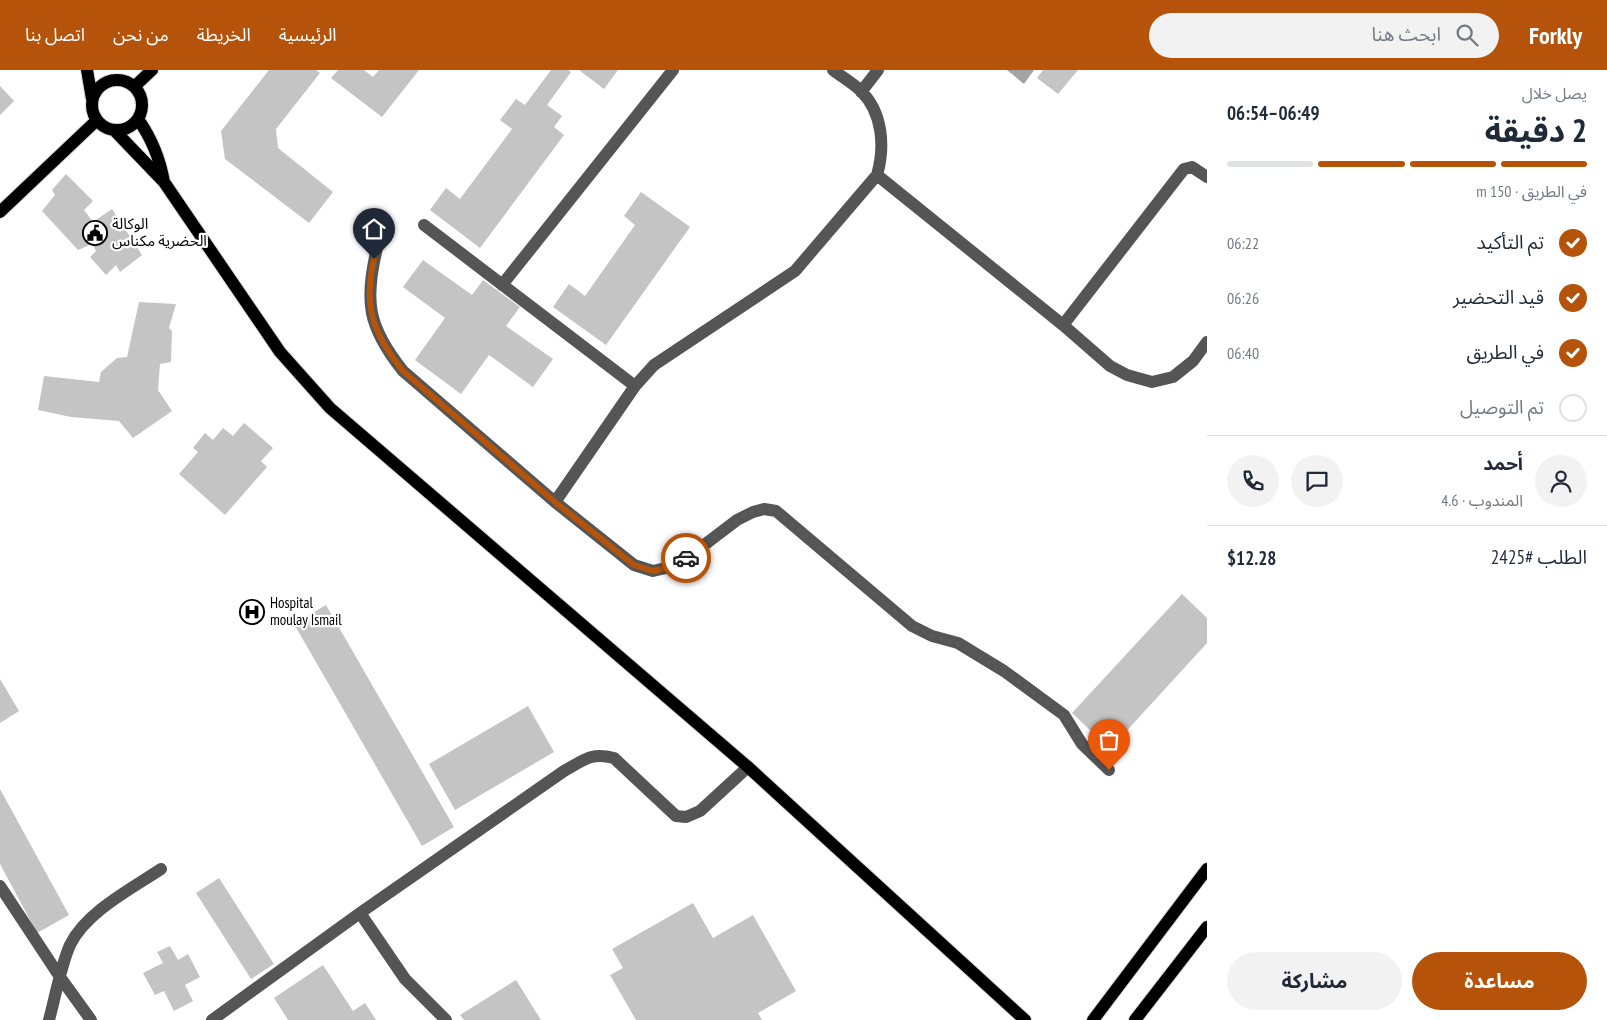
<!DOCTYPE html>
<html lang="ar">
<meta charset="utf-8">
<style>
body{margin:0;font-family:"PT Sans Narrow","Noto Sans Arabic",sans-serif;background:#f2f2f3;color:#1f2937;direction:rtl;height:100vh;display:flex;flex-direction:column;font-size:19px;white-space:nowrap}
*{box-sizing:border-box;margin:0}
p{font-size:16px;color:#747a83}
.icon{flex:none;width:28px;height:28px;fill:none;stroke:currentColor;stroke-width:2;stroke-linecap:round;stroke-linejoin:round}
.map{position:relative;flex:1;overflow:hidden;direction:ltr}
.details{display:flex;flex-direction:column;background:#fff;width:400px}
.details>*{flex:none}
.pin{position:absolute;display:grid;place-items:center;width:42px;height:42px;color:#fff;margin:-51px -21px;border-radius:50% 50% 50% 0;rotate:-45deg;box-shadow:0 0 5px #0007}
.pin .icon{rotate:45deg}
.courier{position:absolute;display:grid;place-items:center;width:50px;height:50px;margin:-25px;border:4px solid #b45309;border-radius:50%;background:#fff;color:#222;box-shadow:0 1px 6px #0007}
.headline em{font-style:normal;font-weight:700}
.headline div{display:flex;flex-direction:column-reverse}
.headline{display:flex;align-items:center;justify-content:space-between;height:85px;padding:0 20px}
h1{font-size:32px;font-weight:700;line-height:38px}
.bar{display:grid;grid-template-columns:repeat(4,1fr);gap:8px 5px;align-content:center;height:60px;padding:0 20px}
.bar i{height:6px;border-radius:4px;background:#e0e1e3}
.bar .current{background:#b45309}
.bar p{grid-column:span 4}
.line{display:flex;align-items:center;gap:12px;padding:0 20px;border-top:1px solid #e0e1e3}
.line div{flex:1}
.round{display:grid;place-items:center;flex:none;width:52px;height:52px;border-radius:26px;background:#f2f2f3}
ol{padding:0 20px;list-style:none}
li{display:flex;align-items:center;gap:15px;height:55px}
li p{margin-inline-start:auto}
li .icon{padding:5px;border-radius:50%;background:#b45309;color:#fff;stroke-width:4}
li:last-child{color:#747a83}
li i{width:28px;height:28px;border:2px solid #e0e1e3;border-radius:50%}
.primary-button{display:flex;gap:10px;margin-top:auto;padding:10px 20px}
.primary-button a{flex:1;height:58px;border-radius:30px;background:#b45309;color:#fff;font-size:20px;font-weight:700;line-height:58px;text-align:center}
.primary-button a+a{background:#f2f2f3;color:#1f2937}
header{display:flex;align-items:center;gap:30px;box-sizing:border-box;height:70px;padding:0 25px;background:#b45309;color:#fff}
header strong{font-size:24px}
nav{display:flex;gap:28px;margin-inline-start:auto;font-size:18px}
.search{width:350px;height:45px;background:#f2f2f3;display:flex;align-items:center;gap:12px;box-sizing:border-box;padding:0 18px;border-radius:28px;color:#747a83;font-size:19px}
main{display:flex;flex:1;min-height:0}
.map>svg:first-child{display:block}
.water{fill:#a3a3a3}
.building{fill:#c4c4c4}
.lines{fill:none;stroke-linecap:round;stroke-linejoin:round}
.major-casing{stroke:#dbdbdb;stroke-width:14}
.minor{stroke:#555;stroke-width:12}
.major{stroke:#000;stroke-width:12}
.done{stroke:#595959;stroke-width:5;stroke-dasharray:0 9}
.route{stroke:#b45309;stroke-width:6}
.labels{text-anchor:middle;stroke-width:4.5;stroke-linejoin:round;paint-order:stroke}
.poi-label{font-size:15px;fill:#000;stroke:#fff;text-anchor:start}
</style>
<header>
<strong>Forkly</strong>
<div class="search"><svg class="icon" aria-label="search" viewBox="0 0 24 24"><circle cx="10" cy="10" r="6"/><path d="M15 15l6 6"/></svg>ابحث هنا</div>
<nav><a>الرئيسية</a><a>الخريطة</a><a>من نحن</a><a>اتصل بنا</a></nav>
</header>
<main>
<section class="details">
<div class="headline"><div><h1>2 دقيقة</h1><p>يصل خلال</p></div><em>06:49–06:54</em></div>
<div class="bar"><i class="current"></i><i class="current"></i><i class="current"></i><i></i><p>في الطريق · 150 m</p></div>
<ol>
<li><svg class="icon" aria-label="check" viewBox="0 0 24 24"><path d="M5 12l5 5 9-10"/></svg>تم التأكيد<p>06:22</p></li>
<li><svg class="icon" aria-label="check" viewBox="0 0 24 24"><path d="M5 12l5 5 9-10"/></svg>قيد التحضير<p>06:26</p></li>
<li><svg class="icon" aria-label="check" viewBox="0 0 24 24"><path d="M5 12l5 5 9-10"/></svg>في الطريق<p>06:40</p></li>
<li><i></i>تم التوصيل</li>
</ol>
<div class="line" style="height:90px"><a class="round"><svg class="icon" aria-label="person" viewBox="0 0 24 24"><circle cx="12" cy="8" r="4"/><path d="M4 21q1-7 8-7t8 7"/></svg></a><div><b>أحمد</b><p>المندوب · 4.6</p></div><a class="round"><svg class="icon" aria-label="chat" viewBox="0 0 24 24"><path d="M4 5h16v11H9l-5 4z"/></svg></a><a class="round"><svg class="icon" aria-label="phone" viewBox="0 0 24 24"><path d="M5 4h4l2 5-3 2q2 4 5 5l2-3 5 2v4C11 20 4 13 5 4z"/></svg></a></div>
<div class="line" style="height:65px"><div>الطلب #2425</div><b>$12.28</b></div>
<div class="primary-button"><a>مساعدة</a><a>مشاركة</a></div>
</section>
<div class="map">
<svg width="1207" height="950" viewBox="0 0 1207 950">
<rect width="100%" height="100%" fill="#fff"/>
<!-- water -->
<path class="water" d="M1007 0H1034L1024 14Z"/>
<!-- building -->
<path class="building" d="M269 0H316L320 3 276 59 278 78 333 122 309 153 225 89 221 61Z
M338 0H364L373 7 379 0H419L382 47 331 8Z
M551 0H568L571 2 547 35 562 46 554 57 564 65 480 178 430 140 446 118 460 129 512 59 500 50 516 29 525 35Z
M579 0H618L604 19Z
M1043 0H1078L1058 24 1037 8Z
M0 16 14 31 0 45Z
M66 104 93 131 84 140 93 152 112 139 142 185 120 202 116 195 106 205 90 187 96 181 92 174 78 180 42 141 55 125 52 120Z
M641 122 690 157 606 275 553 237 569 214 585 226 635 155 624 146Z
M423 190 472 225 483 210 520 237 506 256 553 289 533 317 489 285 461 324 415 290 445 248 403 217Z
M139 232 176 234 169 258 172 261 171 292 160 294 158 320 172 341 133 368 119 351 71 347 38 340 44 306 99 312 101 302 117 288 127 287Z
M244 353 273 378 261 391 267 397 225 445 179 404 198 382 193 378 205 363 213 370 223 358 233 366Z
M1182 524 1207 548V573L1110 679 1072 643Z
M326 535 454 757 422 776 294 554Z
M0 609 19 641 0 653Z
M528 636 554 682 455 740 429 694Z
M0 719 69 845 37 863 0 794Z
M219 808 274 894 251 909 196 823Z
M693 833 713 868 753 845 796 921 758 943 762 950H636L610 905 623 898 612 879Z
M170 876 178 890 188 884 200 907 185 915 193 931 174 941 164 921 155 925 143 903 163 893 157 882Z
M323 895 353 941 365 933 376 950H288L274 928Z
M516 910 541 950H464L460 945Z"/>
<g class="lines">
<defs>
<path id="major" d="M87 0 92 29
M92 35a25 25 0 1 1 50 0a25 25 0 1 1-50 0Z
M135 16 152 0
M138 49C152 69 160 89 164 112
M115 61 164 112 280 282 330 338 748 697 1025 950
M0 142 97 50
M1093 950 1207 799
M1135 950 1207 857"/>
</defs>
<!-- major casing -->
<use href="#major" class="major-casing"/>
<!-- minor -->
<path class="minor" d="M833 0C842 7 853 13 861 21 883 43 885 77 877 105L795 201 654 295 635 316 555 432 634 495 653 501 670 497 691 485 737 450 753 442 764 439 776 441 912 556 932 566 958 573 1004 601 1064 645 1082 674 1109 700
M861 22 878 0
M877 105 1063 255 1110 296 1127 305 1152 312 1173 307 1193 291 1207 272
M424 155 635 316
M377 178C364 232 368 257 403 301L555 432
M502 215 673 0
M1063 255 1184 99 1192 97 1207 107
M0 816 60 907 91 950
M360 843 405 909 446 950
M49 950C55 928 61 895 70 875 86 842 131 819 161 799
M212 950 360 843 564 701C584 690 591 682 614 688L676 746 686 747 700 741 748 697"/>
<!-- major -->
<use href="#major" class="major"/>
</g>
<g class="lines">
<!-- done -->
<path class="done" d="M686 488C708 476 740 440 764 439 767 439 772 440 776 441L912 556 932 566 958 573 1019 612 1064 645 1082 674 1109 700"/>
<!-- route -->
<path class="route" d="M374 189C363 236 373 264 403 301L555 432 634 495 653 501 670 497 686 488"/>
</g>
<!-- icons -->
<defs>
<symbol id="civic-ring" viewBox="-11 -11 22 22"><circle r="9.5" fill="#fff" stroke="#000" stroke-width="1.5"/><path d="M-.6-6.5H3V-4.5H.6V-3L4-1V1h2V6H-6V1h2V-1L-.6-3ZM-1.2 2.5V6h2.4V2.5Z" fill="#000"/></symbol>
<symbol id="hospital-ring" viewBox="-11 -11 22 22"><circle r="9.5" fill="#fff" stroke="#000" stroke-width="1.5"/><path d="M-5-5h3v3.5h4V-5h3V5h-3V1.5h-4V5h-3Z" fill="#000"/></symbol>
</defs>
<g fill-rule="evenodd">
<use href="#civic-ring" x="81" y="149" width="28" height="28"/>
<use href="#hospital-ring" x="238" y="528" width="28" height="28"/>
</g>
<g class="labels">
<!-- poi labels -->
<g class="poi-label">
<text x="112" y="159">الوكالة<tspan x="112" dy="17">الحضرية مكناس</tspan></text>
<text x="270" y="538">Hospital<tspan x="270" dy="17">moulay Ismail</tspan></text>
</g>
</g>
</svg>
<div class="pin" style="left:1109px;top:700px;background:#ea580c"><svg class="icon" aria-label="bag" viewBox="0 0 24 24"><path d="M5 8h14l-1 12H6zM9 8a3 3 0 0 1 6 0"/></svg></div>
<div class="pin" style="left:374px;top:189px;background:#1f2937"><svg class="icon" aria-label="home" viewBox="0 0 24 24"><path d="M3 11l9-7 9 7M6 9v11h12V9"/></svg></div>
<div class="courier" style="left:686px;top:488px"><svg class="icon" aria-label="car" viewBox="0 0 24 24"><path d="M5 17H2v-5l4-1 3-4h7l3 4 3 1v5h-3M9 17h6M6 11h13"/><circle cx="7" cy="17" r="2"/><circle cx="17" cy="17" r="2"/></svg></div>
</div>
</main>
